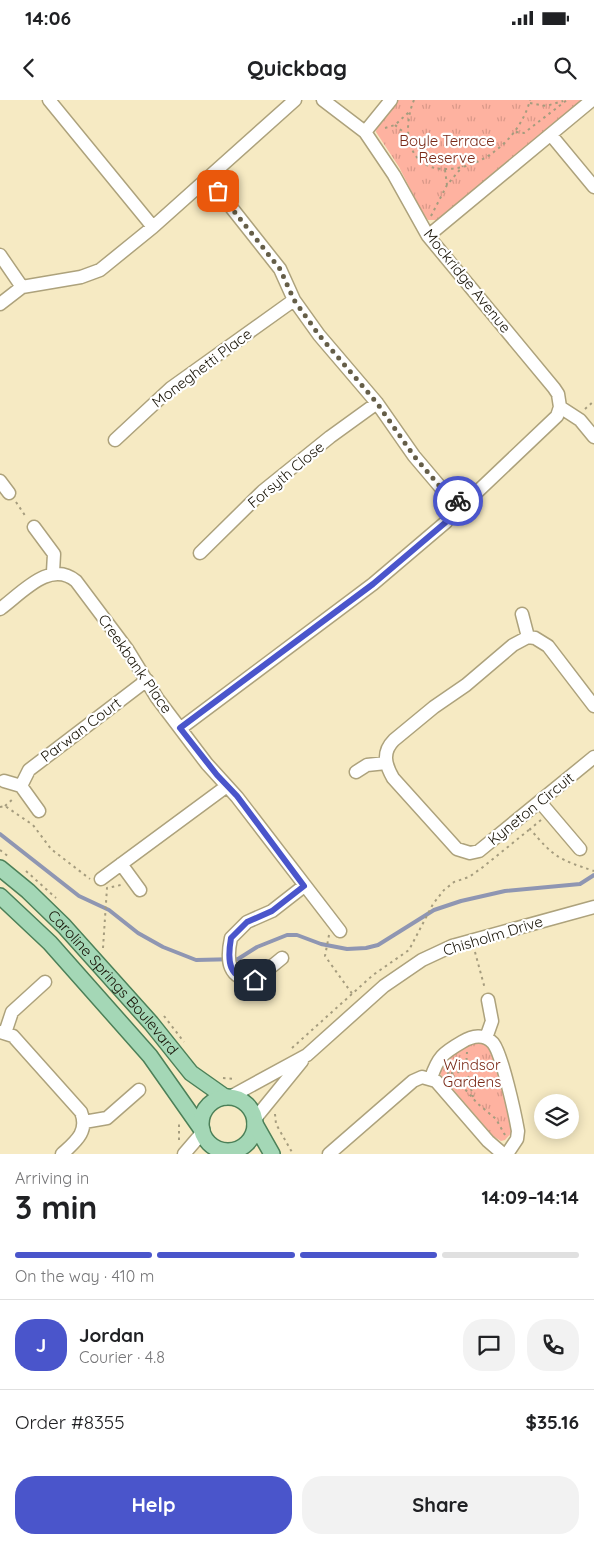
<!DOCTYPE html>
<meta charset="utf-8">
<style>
body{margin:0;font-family:Quicksand,sans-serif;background:#f2f2f2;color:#202124;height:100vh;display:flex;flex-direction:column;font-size:19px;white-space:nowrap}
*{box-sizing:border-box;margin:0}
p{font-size:16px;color:#757577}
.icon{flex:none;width:28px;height:28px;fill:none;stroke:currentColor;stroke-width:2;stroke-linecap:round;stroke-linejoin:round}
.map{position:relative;height:1054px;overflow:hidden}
.panel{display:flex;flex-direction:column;background:#fff;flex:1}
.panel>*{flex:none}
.fabs{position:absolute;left:534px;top:994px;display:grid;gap:10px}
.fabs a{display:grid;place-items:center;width:45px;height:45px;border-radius:50%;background:#fff;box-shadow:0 2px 12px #0003;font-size:25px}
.pin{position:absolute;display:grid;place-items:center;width:42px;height:42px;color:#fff;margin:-21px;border-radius:10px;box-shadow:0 2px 8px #0006}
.courier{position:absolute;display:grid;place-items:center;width:50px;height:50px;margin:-25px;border:4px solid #4a55cb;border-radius:50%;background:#fff;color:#222;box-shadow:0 1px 6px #0007}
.head em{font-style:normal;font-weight:800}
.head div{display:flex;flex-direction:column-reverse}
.head{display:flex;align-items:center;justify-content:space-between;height:85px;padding:0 15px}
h1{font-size:32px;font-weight:800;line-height:38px}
.bar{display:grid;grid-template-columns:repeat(4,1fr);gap:8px 5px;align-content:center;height:60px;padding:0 15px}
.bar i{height:6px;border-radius:4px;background:#e0e0e0}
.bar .active{background:#4a55cb}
.bar p{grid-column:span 4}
.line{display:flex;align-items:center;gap:12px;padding:0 15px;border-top:1px solid #e0e0e0}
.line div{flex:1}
.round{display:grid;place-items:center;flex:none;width:52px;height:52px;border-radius:20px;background:#f2f2f2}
.button{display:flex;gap:10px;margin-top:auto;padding:10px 15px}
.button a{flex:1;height:58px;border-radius:20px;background:#4a55cb;color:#fff;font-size:20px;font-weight:800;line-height:58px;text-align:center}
.button a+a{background:#f2f2f2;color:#202124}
.status{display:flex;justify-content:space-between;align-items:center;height:35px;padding:0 25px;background:#fff;direction:ltr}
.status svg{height:14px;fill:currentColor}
header{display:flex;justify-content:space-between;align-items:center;height:65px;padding:0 15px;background:#fff;font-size:22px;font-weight:800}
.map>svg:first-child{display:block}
.park{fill:url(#park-tufts)}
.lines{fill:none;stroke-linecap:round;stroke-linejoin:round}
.stream{stroke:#8f96b2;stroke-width:4}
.minor-casing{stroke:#ada27c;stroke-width:15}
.major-casing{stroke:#4c8058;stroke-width:18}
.path{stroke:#a59c7e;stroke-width:2;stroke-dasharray:2.5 4;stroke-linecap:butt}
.minor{stroke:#fff;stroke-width:12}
.major{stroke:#a4d7b6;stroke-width:15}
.done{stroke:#655e48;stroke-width:5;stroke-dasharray:0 9}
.route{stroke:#4a55cb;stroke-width:6}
.labels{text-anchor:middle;stroke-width:4.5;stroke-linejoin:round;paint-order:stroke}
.park-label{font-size:15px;fill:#7a2a18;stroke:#fff}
.street-label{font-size:15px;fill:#171205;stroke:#fff}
</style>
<div class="status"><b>14:06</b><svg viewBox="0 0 49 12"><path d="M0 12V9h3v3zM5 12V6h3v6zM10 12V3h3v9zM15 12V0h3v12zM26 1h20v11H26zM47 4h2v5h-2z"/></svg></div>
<header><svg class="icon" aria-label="back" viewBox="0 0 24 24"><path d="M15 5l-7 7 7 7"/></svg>Quickbag<svg class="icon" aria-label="search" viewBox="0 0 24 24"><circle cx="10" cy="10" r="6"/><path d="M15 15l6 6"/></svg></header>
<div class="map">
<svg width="594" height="1054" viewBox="0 0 594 1054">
<defs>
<pattern id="park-tufts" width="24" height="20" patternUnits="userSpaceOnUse" patternTransform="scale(1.25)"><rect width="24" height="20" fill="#feb2a0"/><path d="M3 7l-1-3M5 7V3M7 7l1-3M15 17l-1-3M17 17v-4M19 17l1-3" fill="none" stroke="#d99888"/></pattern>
</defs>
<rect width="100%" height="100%" fill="#f6eac3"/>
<!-- park -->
<path class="park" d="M397 0H585L440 120H428L422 112 399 67 376 32 377 24Z
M472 942H483L492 950 513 1031 505 1040 501 1041 493 1036 440 974 442 961Z"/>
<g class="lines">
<!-- stream -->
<path class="stream" d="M0 734 79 796 109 810 138 833 163 847 196 860 238 859 257 847 287 835H297L321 844 347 849 366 848 378 845 434 810 461 801 505 791 580 784 594 775"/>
<defs>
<path id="minor" d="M49 0 153 127
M323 0 365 32 394 75 428 136 554 288 558 294 560 307 580 320 594 337
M365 32 391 0
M551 35 594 87
M208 78 280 169 294 200 319 235 377 303 414 356 442 389 459 399
M428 136 592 0
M0 155 22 187
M0 204 22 187 81 177 100 170 153 127 295 0
M115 340 171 288 294 200
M0 381 9 393
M34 427 54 454 53 472
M200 453 263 391 330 337 377 303
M0 509C21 494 50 459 76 481L127 549 157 598 207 664 237 697 340 831
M522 514 528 537
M594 606 548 546 535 538 528 537 513 545 466 585 434 607 394 640C382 652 385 664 393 678L457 749 470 753 479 751 594 657
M181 628 373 484 446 422 459 399 476 393 557 316 560 307
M356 672 367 665 386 663
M4 681 21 686 39 711
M21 686 29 670 147 580
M540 702 580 749
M121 764 140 790
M101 779 227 686
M282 858 255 880C228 880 226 861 231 838L247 822 272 811 304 786
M0 932 13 936 81 1012C89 1032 75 1042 62 1054
M5 933 12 912 45 882
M486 938 492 921 488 900
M431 978C438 957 443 953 462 942 472 936 484 933 493 943 502 954 515 1014 518 1031L517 1039 507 1054
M230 997 307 955 384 886 422 860 452 846 594 807
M254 1020 302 961
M84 1022 107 1018 139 990
M184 1054 202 1033
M218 1054 223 1050
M329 1054 413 981 422 977 436 981 488 1041 503 1054"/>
<g id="major">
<path id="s1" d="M0 768 28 791 64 826 151 923 191 973 225 997"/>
<path d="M0 796 50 843 150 956 202 1030"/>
<circle cx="228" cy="1024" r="27"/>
<path d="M255 1024 272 1054"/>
</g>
</defs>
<!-- minor casing -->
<use href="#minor" class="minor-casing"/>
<!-- major casing -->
<use href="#major" class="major-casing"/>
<!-- path -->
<path class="path" d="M414 0C402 28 406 70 446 69 484 69 521 36 530 0
M530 3 546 6 563 1
M395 25 408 36
M385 28 395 25 409 12
M516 32 524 33 567 0
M445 70 447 85
M431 116 447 85 463 66
M585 309 594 301
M16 402 26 417
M5 706 14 698
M0 707 5 706 33 725 51 749 90 779
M541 720 530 729C555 758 558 759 594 771
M0 750 9 757
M26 771 56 798
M329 835 325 856 353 895
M103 848 107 788 121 785
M475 852 485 889
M164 916 184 942
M292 948 373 875 409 850 433 804 444 790 454 782 469 777 483 767 530 729
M466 967 467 952
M447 973H451L477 1003 496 1019 505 1035
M451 973H457L466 967 473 997
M223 978 236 979
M275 1014 276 1024 293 1054
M179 1040V1022"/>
<!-- minor -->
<use href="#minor" class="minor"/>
<!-- major -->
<use href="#major" class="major"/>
</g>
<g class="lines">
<!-- done -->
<path class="done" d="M218 91 280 169 294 200 319 235 377 303 414 356 442 389 459 399 458 401"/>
<!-- route -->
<path class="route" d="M255 880C228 880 227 861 231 838L247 822 272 811 304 786 237 696 217 675 180 628 373 484 446 422 458 401"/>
</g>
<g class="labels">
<!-- park labels -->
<g class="park-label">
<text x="447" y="46">Boyle Terrace<tspan x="447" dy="17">Reserve</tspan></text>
<text x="472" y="970">Windsor<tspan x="472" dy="17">Gardens</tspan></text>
</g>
<!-- street labels -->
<g class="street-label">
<text transform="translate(467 181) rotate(51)" y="5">Mockridge Avenue</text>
<text transform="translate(202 268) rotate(-37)" y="5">Moneghetti Place</text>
<text transform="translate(286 375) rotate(-40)" y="5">Forsyth Close</text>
<text transform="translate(135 564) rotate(55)" y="5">Creekbank Place</text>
<text transform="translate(81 630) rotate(-37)" y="5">Parwan Court</text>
<text transform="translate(531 709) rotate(-39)" y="5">Kyneton Circuit</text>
<text transform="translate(493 836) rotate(-17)" y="5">Chisholm Drive</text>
<text dy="5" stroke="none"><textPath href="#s1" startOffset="161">Caroline Springs Boulevard</textPath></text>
</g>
</g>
</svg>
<div class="fabs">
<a><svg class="icon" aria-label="layers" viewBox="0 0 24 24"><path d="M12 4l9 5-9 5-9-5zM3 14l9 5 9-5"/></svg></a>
</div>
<div class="pin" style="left:218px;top:91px;background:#ea580c"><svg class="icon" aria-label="bag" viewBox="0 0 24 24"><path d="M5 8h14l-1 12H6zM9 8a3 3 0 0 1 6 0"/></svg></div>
<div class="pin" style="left:255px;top:880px;background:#1f2937"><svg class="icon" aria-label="home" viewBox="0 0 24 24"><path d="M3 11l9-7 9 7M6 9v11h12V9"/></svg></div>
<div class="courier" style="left:458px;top:401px"><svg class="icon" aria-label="bike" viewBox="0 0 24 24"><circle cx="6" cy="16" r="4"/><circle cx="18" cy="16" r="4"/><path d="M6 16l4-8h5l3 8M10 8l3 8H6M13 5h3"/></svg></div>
</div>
<section class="panel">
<div class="head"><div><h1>3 min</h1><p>Arriving in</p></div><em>14:09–14:14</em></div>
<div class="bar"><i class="active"></i><i class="active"></i><i class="active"></i><i></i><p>On the way · 410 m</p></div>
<div class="line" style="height:90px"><b class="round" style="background:#4a55cb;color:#fff">J</b><div><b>Jordan</b><p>Courier · 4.8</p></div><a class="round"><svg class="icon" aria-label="chat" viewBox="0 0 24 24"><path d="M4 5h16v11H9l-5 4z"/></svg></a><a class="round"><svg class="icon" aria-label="phone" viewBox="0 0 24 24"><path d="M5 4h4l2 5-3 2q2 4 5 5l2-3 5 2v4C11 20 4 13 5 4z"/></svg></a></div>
<div class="line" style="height:65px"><div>Order #8355</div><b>$35.16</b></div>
<div class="button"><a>Help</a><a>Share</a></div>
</section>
